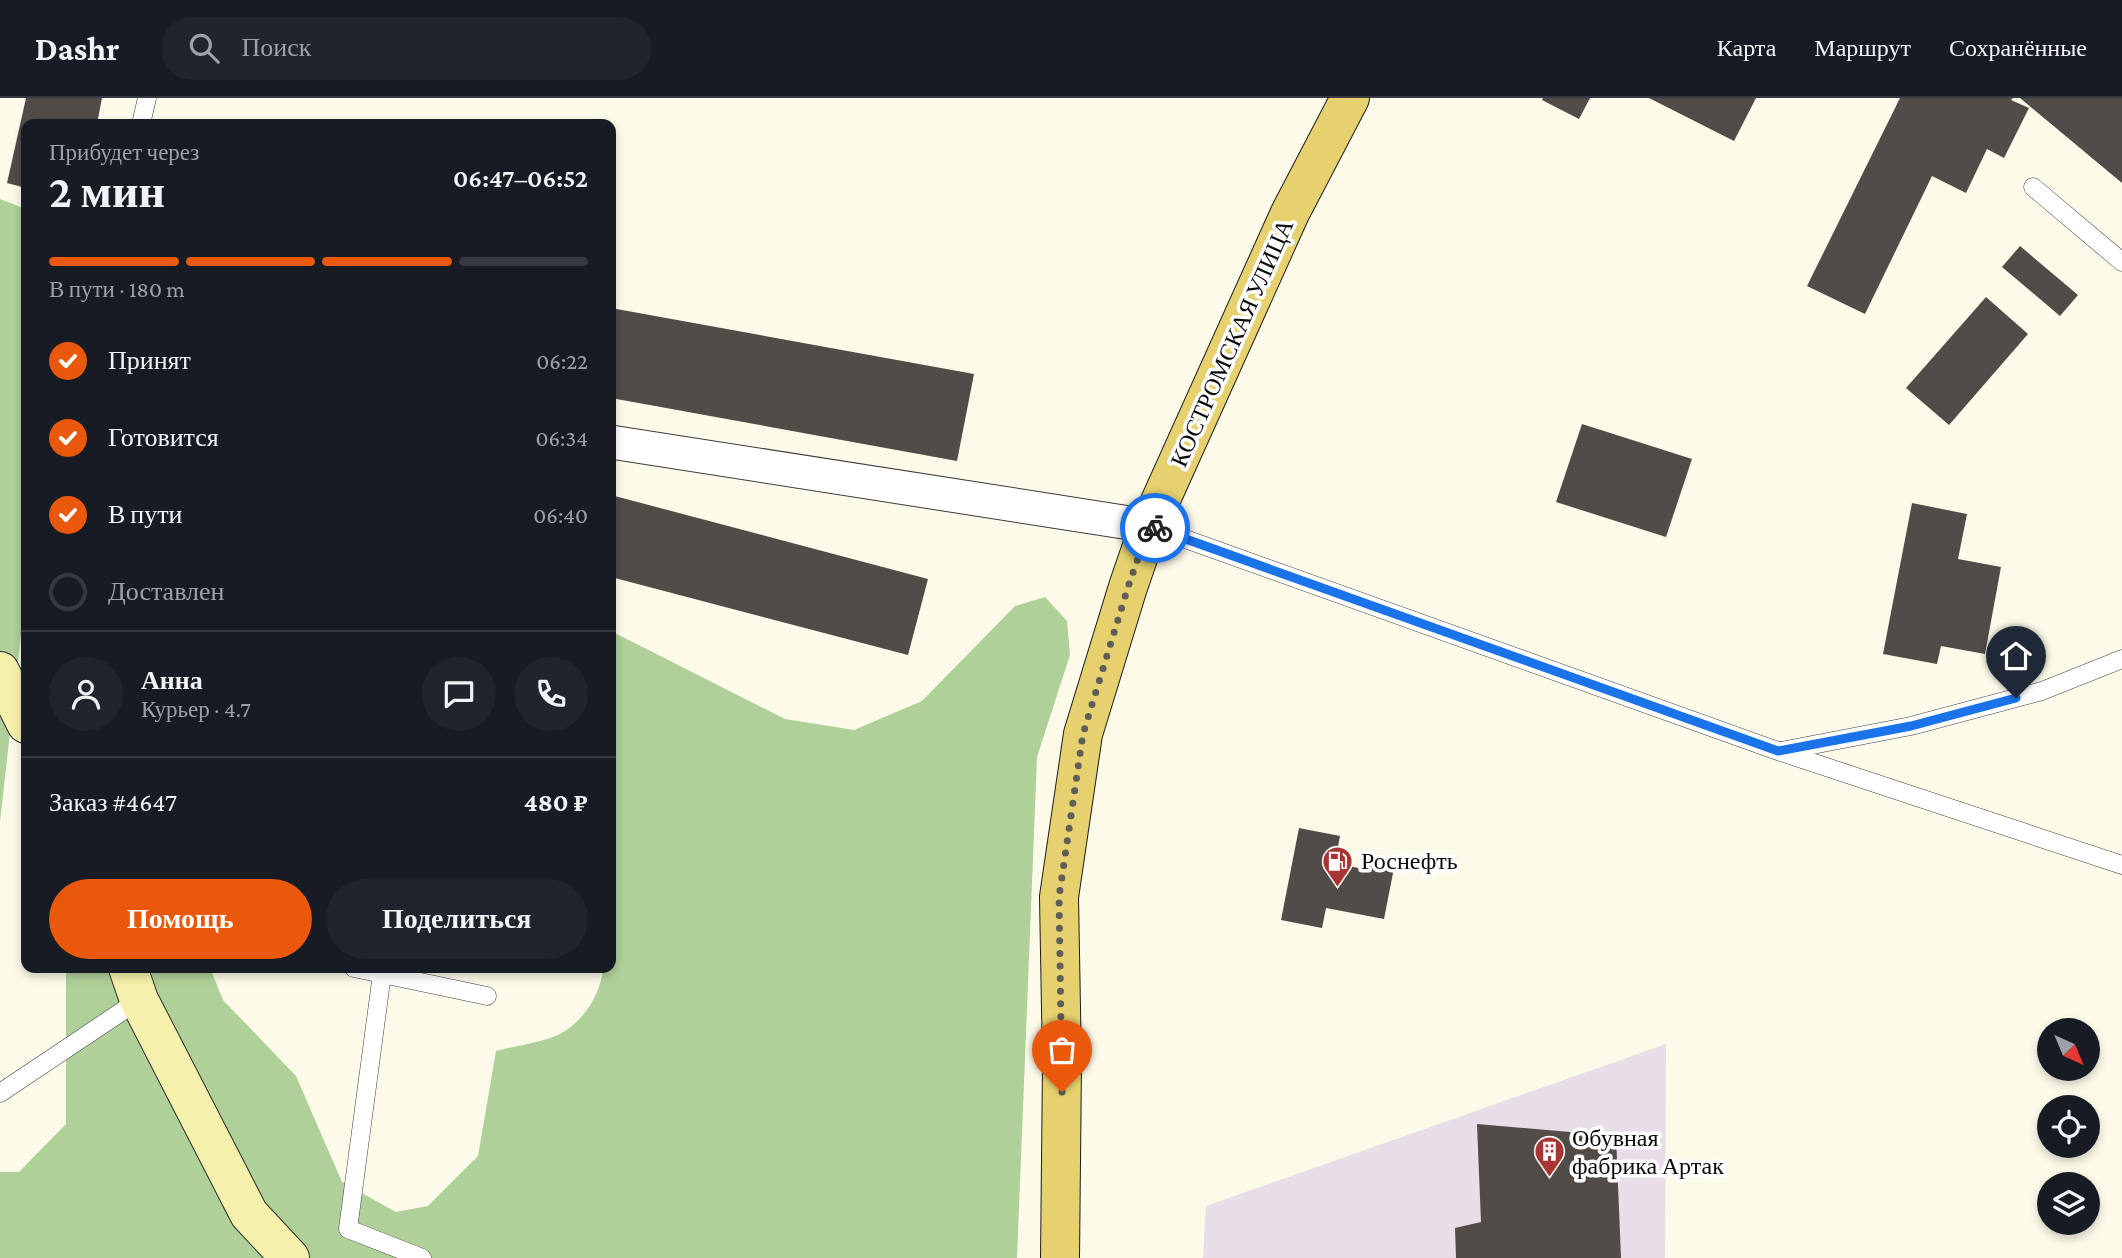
<!DOCTYPE html>
<html lang="ru">
<meta charset="utf-8">
<style>
body{margin:0;font-family:"Crimson Pro",serif;background:#20242c;color:#f1f3f6;height:100vh;display:flex;flex-direction:column;font-size:26px;white-space:nowrap}
*{box-sizing:border-box;margin:0}
p{font-size:23px;color:#9ea1a6}
.icon{flex:none;width:38px;height:38px;fill:none;stroke:currentColor;stroke-width:2;stroke-linecap:round;stroke-linejoin:round}
.map{position:relative;flex:1;overflow:hidden}
.details{position:absolute;left:21px;top:21px;width:595px;height:854px;display:flex;flex-direction:column;background:#171b24;border-radius:14px;box-shadow:0 4px 10px #0003}
.details>*{flex:none}
.needle{width:46px;rotate:136deg}
.controls{position:absolute;left:2037px;top:920px;display:grid;gap:14px}
.controls a{display:grid;place-items:center;width:63px;height:63px;border-radius:50%;background:#171b24;box-shadow:0 4px 10px #0003;font-size:35px}
.pin{position:absolute;display:grid;place-items:center;width:60px;height:60px;color:#fff;margin:-72px -30px;border-radius:50% 50% 50% 0;rotate:-45deg;box-shadow:0 0 7px #0007}
.pin .icon{rotate:45deg}
.courier{position:absolute;display:grid;place-items:center;width:70px;height:70px;margin:-35px;border:5px solid #1a73e8;border-radius:50%;background:#fff;color:#222;box-shadow:0 2px 9px #0007}
.summary em{font-style:normal;font-weight:600}
.summary div{display:flex;flex-direction:column-reverse}
.summary{display:flex;align-items:center;justify-content:space-between;height:119px;padding:0 28px}
h1{font-size:46px;font-weight:600;line-height:52px}
.bar{display:grid;grid-template-columns:repeat(4,1fr);gap:10px 7px;align-content:center;height:84px;padding:0 28px}
.bar i{height:9px;border-radius:5px;background:#363941}
.bar .on{background:#ea580c}
.bar p{grid-column:span 4}
.line{display:flex;align-items:center;gap:18px;padding:0 28px;border-top:2px solid #363941}
.line div{flex:1}
.round{display:grid;place-items:center;flex:none;width:74px;height:74px;border-radius:37px;background:#20242c}
ol{padding:0 28px;list-style:none}
li{display:flex;align-items:center;gap:21px;height:77px}
li p{margin-inline-start:auto}
li .icon{padding:7px;border-radius:50%;background:#ea580c;color:#fff;stroke-width:4}
li:last-child{color:#9ea1a6}
li i{width:38px;height:38px;border:4px solid #363941;border-radius:50%}
.button{display:flex;gap:14px;margin-top:auto;padding:14px 28px}
.button a{flex:1;height:80px;border-radius:42px;background:#ea580c;color:#fff;font-size:28px;font-weight:600;line-height:80px;text-align:center}
.button a+a{background:#20242c;color:#f1f3f6}
header{display:flex;align-items:center;gap:42px;box-sizing:border-box;height:98px;padding:0 35px;background:#171b24;border-bottom:2px solid #363941}
header strong{font-size:33px}
nav{display:flex;gap:38px;margin-inline-start:auto;font-size:24px}
.search{width:490px;height:63px;background:#20242c;display:flex;align-items:center;gap:18px;box-sizing:border-box;padding:0 24px;border-radius:38px;color:#9ea1a6;font-size:26px}
.map>svg:first-child{display:block}
.industrial{fill:#e7dee8}
.forest{fill:#afd099}
.building{fill:#514c48}
.lines{fill:none;stroke-linecap:round;stroke-linejoin:round}
.lane-casing{stroke:#3d3d3d;stroke-width:19}
.street-casing{stroke:#3d3d3d;stroke-width:35}
.secondary-casing{stroke:#2c2c2c;stroke-width:40}
.primary-casing{stroke:#1b1b1b;stroke-width:40}
.lane{stroke:#fff;stroke-width:18}
.street{stroke:#fff;stroke-width:33}
.secondary{stroke:#f5f1ac;stroke-width:38}
.primary{stroke:#e7d16e;stroke-width:38}
.done{stroke:#5f5e58;stroke-width:7;stroke-dasharray:0 12.6}
.route{stroke:#1a73e8;stroke-width:9}
.labels{text-anchor:middle;stroke-width:7;stroke-linejoin:round;paint-order:stroke}
.street-label{font-size:24px;fill:#0a0a0a;stroke:#fff}
.poi-label{font-size:24px;fill:#0a0a0a;stroke:#fff;text-anchor:start}
</style>
<header>
<strong>Dashr</strong>
<div class="search"><svg class="icon" aria-label="search" viewBox="0 0 24 24"><circle cx="10" cy="10" r="6"/><path d="M15 15l6 6"/></svg>Поиск</div>
<nav><a>Карта</a><a>Маршрут</a><a>Сохранённые</a></nav>
</header>
<div class="map">
<svg width="2122" height="1160" viewBox="0 0 2122 1160">
<rect width="100%" height="100%" fill="#fcfae9"/>
<!-- industrial -->
<path class="industrial" d="M1666 946 1665 1160H1203L1206 1108Z"/>
<!-- forest -->
<path class="forest" d="M0 101 26 111V491L0 724Z
M1045 499 1067 523 1070 557 1037 659 1017 1160H0V1074H19L66 1026V870H210L223 902 296 978 342 1084 396 1114 428 1108 478 1058 496 953C512 949 547 943 560 936 584 923 601 896 603 870H611V533L785 621 854 632 922 603 1015 508Z"/>
<!-- building -->
<path class="building" d="M26 0H102L97 26H26V90L7 85Z
M1543 0H1590L1579 21 1542 2Z
M1649 0H1756L1734 43Z
M1900 0H2013L2011 2 2029 10 2004 60 1987 51 1966 95 1932 78 1865 216 1807 188Z
M2020 0H2122V85Z
M2020 148 2078 197 2060 218 2002 169Z
M1986 199 2028 236 1949 327 1906 290Z
M611 210 974 276 957 363 611 300Z
M1582 326 1692 361 1666 439 1556 404Z
M611 397 928 481 908 557 611 479Z
M1912 405 1967 416 1958 461 2001 469 1985 556 1941 548 1937 566 1883 556Z
M1299 730 1340 738 1335 765 1363 771 1365 759 1395 765 1384 821 1326 810 1322 830 1281 822Z
M1477 1026 1616 1038 1621 1160H1456L1455 1130 1481 1124Z"/>
<g class="lines">
<defs>
<path id="lane" d="M141 26 147 0
M2033 89 2122 164
M1149 428 1778 653 2122 767
M1781 653 1911 628 2042 593 2122 561
M354 870 487 898
M382 876 348 1131 422 1160
M0 995 139 902"/>
<path id="street" d="M611 344 1149 428"/>
<path id="secondary" d="M0 573 26 626
M128 870 139 902 249 1116 290 1160"/>
<path id="primary" d="M1060 1160 1062 966 1059 799 1083 636 1128 489 1149 428 1290 115 1350 0"/>
</defs>
<!-- lane casing -->
<use href="#lane" class="lane-casing"/>
<!-- street casing -->
<use href="#street" class="street-casing"/>
<!-- secondary casing -->
<use href="#secondary" class="secondary-casing"/>
<!-- primary casing -->
<use href="#primary" class="primary-casing"/>
<!-- lane -->
<use href="#lane" class="lane"/>
<!-- street -->
<use href="#street" class="street"/>
<!-- secondary -->
<use href="#secondary" class="secondary"/>
<!-- primary -->
<use href="#primary" class="primary"/>
</g>
<g class="lines">
<!-- done -->
<path class="done" d="M1062 994 1059 799 1083 636 1128 489 1149 428 1155 430"/>
<!-- route -->
<path class="route" d="M1155 430 1778 653 1911 628 2016 600"/>
</g>
<!-- icons -->
<defs>
<symbol id="fuel-pin" viewBox="-11 -11 22 30"><path d="M0 17L-7.5 6A9.5 9.5 0 1 1 7.5 6Z" fill="#a83534" stroke="#fff"/><path d="M-5.5-6h7V0h2V4h1.3V-2.5L3-4.5l.8-.8L6-3V5H2.5V1h-1V6h-7ZM-4.2-4.7v3.2H.2V-4.7Z" fill="#fff"/></symbol>
<symbol id="building-pin" viewBox="-11 -11 22 30"><path d="M0 17L-7.5 6A9.5 9.5 0 1 1 7.5 6Z" fill="#a83534" stroke="#fff"/><path d="M-4-6H4V6H1V3H-1V6H-4ZM-2.5-4.3h1.7v1.8h-1.7ZM.8-4.3h1.7v1.8H.8ZM-2.5-1h1.7V.8h-1.7ZM.8-1h1.7V.8H.8Z" fill="#fff"/></symbol>
</defs>
<g fill-rule="evenodd">
<use href="#fuel-pin" x="1320" y="746" width="35" height="47"/>
<use href="#building-pin" x="1532" y="1036" width="35" height="47"/>
</g>
<g class="labels">
<!-- street labels -->
<g class="street-label">
<text transform="translate(1232 245) rotate(-66)" y="8">КОСТРОМСКАЯ УЛИЦА</text>
</g>
<!-- poi labels -->
<g class="poi-label">
<text x="1361" y="771">Роснефть</text>
<text x="1572" y="1048">Обувная<tspan x="1572" dy="28">фабрика Артак</tspan></text>
</g>
</g>
</svg>
<div class="controls">
<a><svg class="needle" viewBox="-14 -14 28 28"><path d="M0-13l5 13h-10z" fill="#e53935"/><path d="M0 13l5-13h-10z" fill="#9ea1a6"/></svg></a>
<a><svg class="icon" aria-label="locate" viewBox="0 0 24 24"><circle cx="12" cy="12" r="6"/><path d="M12 2v4M12 18v4M2 12h4M18 12h4"/></svg></a>
<a><svg class="icon" aria-label="layers" viewBox="0 0 24 24"><path d="M12 4l9 5-9 5-9-5zM3 14l9 5 9-5"/></svg></a>
</div>
<div class="pin" style="left:1062px;top:994px;background:#ea580c"><svg class="icon" aria-label="bag" viewBox="0 0 24 24"><path d="M5 8h14l-1 12H6zM9 8a3 3 0 0 1 6 0"/></svg></div>
<div class="pin" style="left:2016px;top:600px;background:#1f2937"><svg class="icon" aria-label="home" viewBox="0 0 24 24"><path d="M3 11l9-7 9 7M6 9v11h12V9"/></svg></div>
<div class="courier" style="left:1155px;top:430px"><svg class="icon" aria-label="bike" viewBox="0 0 24 24"><circle cx="6" cy="16" r="4"/><circle cx="18" cy="16" r="4"/><path d="M6 16l4-8h5l3 8M10 8l3 8H6M13 5h3"/></svg></div>
<section class="details">
<div class="summary"><div><h1>2 мин</h1><p>Прибудет через</p></div><em>06:47–06:52</em></div>
<div class="bar"><i class="on"></i><i class="on"></i><i class="on"></i><i></i><p>В пути · 180 m</p></div>
<ol>
<li><svg class="icon" aria-label="check" viewBox="0 0 24 24"><path d="M5 12l5 5 9-10"/></svg>Принят<p>06:22</p></li>
<li><svg class="icon" aria-label="check" viewBox="0 0 24 24"><path d="M5 12l5 5 9-10"/></svg>Готовится<p>06:34</p></li>
<li><svg class="icon" aria-label="check" viewBox="0 0 24 24"><path d="M5 12l5 5 9-10"/></svg>В пути<p>06:40</p></li>
<li><i></i>Доставлен</li>
</ol>
<div class="line" style="height:126px"><a class="round"><svg class="icon" aria-label="person" viewBox="0 0 24 24"><circle cx="12" cy="8" r="4"/><path d="M4 21q1-7 8-7t8 7"/></svg></a><div><b>Анна</b><p>Курьер · 4.7</p></div><a class="round"><svg class="icon" aria-label="chat" viewBox="0 0 24 24"><path d="M4 5h16v11H9l-5 4z"/></svg></a><a class="round"><svg class="icon" aria-label="phone" viewBox="0 0 24 24"><path d="M5 4h4l2 5-3 2q2 4 5 5l2-3 5 2v4C11 20 4 13 5 4z"/></svg></a></div>
<div class="line" style="height:91px"><div>Заказ #4647</div><b>480 ₽</b></div>
<div class="button"><a>Помощь</a><a>Поделиться</a></div>
</section>
</div>
